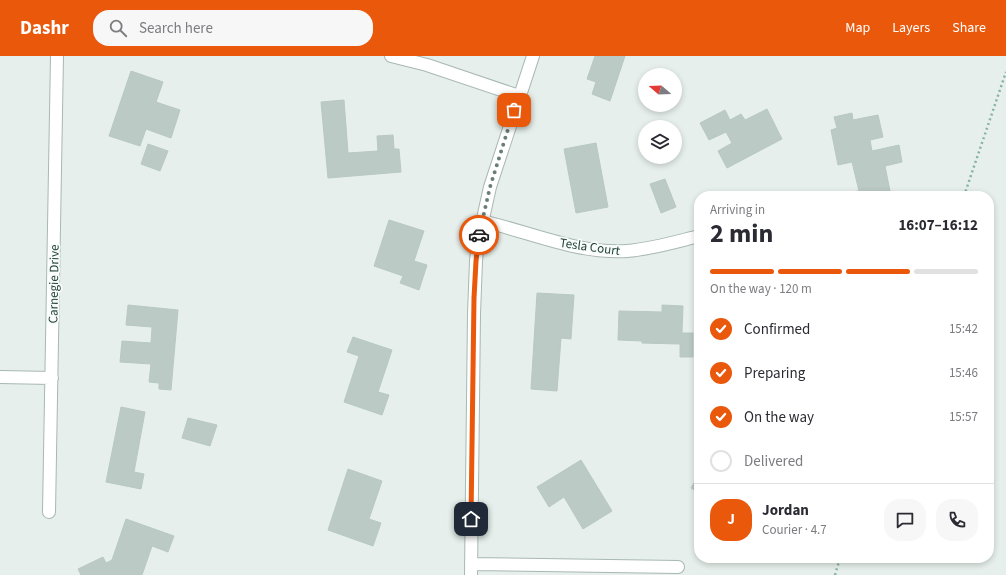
<!DOCTYPE html>
<meta charset="utf-8">
<style>
body{margin:0;font-family:"Source Sans 3",sans-serif;background:#f7f7f7;color:#2b2b33;height:100vh;display:flex;flex-direction:column;font-size:15px;white-space:nowrap}
*{box-sizing:border-box;margin:0}
p{font-size:13px;color:#7c7c81}
.icon{flex:none;width:22px;height:22px;fill:none;stroke:currentColor;stroke-width:2;stroke-linecap:round;stroke-linejoin:round}
.map{position:relative;flex:1;overflow:hidden}
.panel{position:absolute;left:694px;top:135px;width:300px;height:372px;display:flex;flex-direction:column;background:#fff;border-radius:16px;box-shadow:0 2px 6px #0003}
.panel>*{flex:none}
.needle{width:26px;rotate:289deg}
.tools{position:absolute;left:638px;top:12px;display:grid;gap:8px}
.tools a{display:grid;place-items:center;width:44px;height:44px;border-radius:50%;background:#fff;box-shadow:0 2px 6px #0003;font-size:20px}
.pin{position:absolute;display:grid;place-items:center;width:34px;height:34px;color:#fff;margin:-17px;border-radius:8px;box-shadow:0 2px 6px #0006}
.courier{position:absolute;display:grid;place-items:center;width:40px;height:40px;margin:-20px;border:3px solid #ea580c;border-radius:50%;background:#fff;color:#222;box-shadow:0 1px 5px #0007}
.head em{font-style:normal;font-weight:700}
.head div{display:flex;flex-direction:column-reverse}
.head{display:flex;align-items:center;justify-content:space-between;height:68px;padding:0 16px}
h1{font-size:26px;font-weight:700;line-height:30px}
.bar{display:grid;grid-template-columns:repeat(4,1fr);gap:6px 4px;align-content:center;height:48px;padding:0 16px}
.bar i{height:5px;border-radius:3px;background:#e1e1e2}
.bar .selected{background:#ea580c}
.bar p{grid-column:span 4}
.line{display:flex;align-items:center;gap:10px;padding:0 16px;border-top:1px solid #e1e1e2}
.line div{flex:1}
.round{display:grid;place-items:center;flex:none;width:42px;height:42px;border-radius:16px;background:#f7f7f7}
ol{padding:0 16px;list-style:none}
li{display:flex;align-items:center;gap:12px;height:44px}
li p{margin-inline-start:auto}
li .icon{padding:4px;border-radius:50%;background:#ea580c;color:#fff;stroke-width:4}
li:last-child{color:#7c7c81}
li i{width:22px;height:22px;border:2px solid #e1e1e2;border-radius:50%}
header{display:flex;align-items:center;gap:24px;box-sizing:border-box;height:56px;padding:0 20px;background:#ea580c;color:#fff}
header strong{font-size:19px}
nav{display:flex;gap:22px;margin-inline-start:auto;font-size:14px}
.search{width:280px;height:36px;background:#f7f7f7;display:flex;align-items:center;gap:10px;box-sizing:border-box;padding:0 14px;border-radius:16px;color:#7c7c81;font-size:15px}
.map>svg:first-child{display:block}
.building{fill:#bbcac4;stroke:#b8c9c2}
.lines{fill:none;stroke-linecap:round;stroke-linejoin:round}
.minor-casing{stroke:#a8b8b2;stroke-width:14}
.path{stroke:#86b3a5;stroke-width:2.5;stroke-dasharray:2 3;stroke-linecap:butt}
.minor{stroke:#fff;stroke-width:12}
.done{stroke:#687f78;stroke-width:4;stroke-dasharray:0 7.2}
.route{stroke:#ea580c;stroke-width:5}
.labels{text-anchor:middle;stroke-width:3.5;stroke-linejoin:round;paint-order:stroke}
.street-label{font-size:13px;fill:#24423a;stroke:#f7fbf9}
</style>
<header>
<strong>Dashr</strong>
<div class="search"><svg class="icon" aria-label="search" viewBox="0 0 24 24"><circle cx="10" cy="10" r="6"/><path d="M15 15l6 6"/></svg>Search here</div>
<nav><a>Map</a><a>Layers</a><a>Share</a></nav>
</header>
<div class="map">
<svg width="1006" height="519" viewBox="0 0 1006 519">
<rect width="100%" height="100%" fill="#e6efeb"/>
<!-- building -->
<path class="building" d="M595 0H625L610 45 592 38 596 26 587 23Z
M131 15 163 26 156 46 180 54 171 82 146 73 140 90 109 80Z
M344 44 348 97 378 95 377 80 393 79 394 93H399L401 116 328 122 321 46Z
M767 53 782 83 727 112 718 95 732 87 726 76 709 84 700 67 725 54 730 64 741 58 745 64Z
M852 57 853 64 878 59 883 81 870 84 872 95 899 89 902 106 885 110 891 140H858L857 135H859L852 106 838 109 831 74 837 72 834 61Z
M596 87 608 151 576 157 564 93Z
M148 88 168 95 160 115 141 108Z
M665 123 676 151 661 157 650 128Z
M389 164 424 175 414 205 427 209 419 234 400 227 403 220 374 210Z
M537 237 574 239 571 283 561 282 557 335 531 333Z
M128 249 178 254 171 334 159 333V327L149 326 151 308 120 306 122 285 151 287 152 271 126 269Z
M662 249 683 250 682 277H693V301H680V288L642 287V285L618 284 619 255 662 256Z
M353 281 392 294 378 336 389 339 382 359 344 346 359 300 347 296Z
M121 351 145 356 134 416 144 418 141 433 106 426Z
M188 362 217 369 210 390 182 382Z
M581 404 612 455 583 473 564 441 549 451 537 431Z
M348 413 382 425 369 463 381 467 373 490 328 474Z
M699 419V437L691 432Z
M126 463 174 480 168 496 152 490 142 519H81L78 513 103 501 106 507 112 504Z"/>
<g class="lines">
<defs>
<path id="minor" d="M391 0 427 9 519 40
M482 165C530 176 577 198 627 195 652 193 675 186 699 180
M0 321 52 322
M49 456 57 0
M471 508 678 511
M471 519 474 258 476 205 478 185 490 131 533 0"/>
</defs>
<!-- minor casing -->
<use href="#minor" class="minor-casing"/>
<!-- path -->
<path class="path" d="M964 140 1006 16
M835 519 840 502"/>
<!-- minor -->
<use href="#minor" class="minor"/>
</g>
<g class="lines">
<!-- done -->
<path class="done" d="M479 179 490 131 514 54"/>
<!-- route -->
<path class="route" d="M471 463 474 242 476 205 479 179"/>
</g>
<g class="labels">
<!-- street labels -->
<g class="street-label">
<text transform="translate(590 190) rotate(8)" y="5">Tesla Court</text>
<text transform="translate(53 228) rotate(-89)" y="5">Carnegie Drive</text>
</g>
</g>
</svg>
<div class="tools">
<a><svg class="needle" viewBox="-14 -14 28 28"><path d="M0-13l5 13h-10z" fill="#e53935"/><path d="M0 13l5-13h-10z" fill="#7c7c81"/></svg></a>
<a><svg class="icon" aria-label="layers" viewBox="0 0 24 24"><path d="M12 4l9 5-9 5-9-5zM3 14l9 5 9-5"/></svg></a>
</div>
<div class="pin" style="left:514px;top:54px;background:#ea580c"><svg class="icon" aria-label="bag" viewBox="0 0 24 24"><path d="M5 8h14l-1 12H6zM9 8a3 3 0 0 1 6 0"/></svg></div>
<div class="pin" style="left:471px;top:463px;background:#1f2937"><svg class="icon" aria-label="home" viewBox="0 0 24 24"><path d="M3 11l9-7 9 7M6 9v11h12V9"/></svg></div>
<div class="courier" style="left:479px;top:179px"><svg class="icon" aria-label="car" viewBox="0 0 24 24"><path d="M5 17H2v-5l4-1 3-4h7l3 4 3 1v5h-3M9 17h6M6 11h13"/><circle cx="7" cy="17" r="2"/><circle cx="17" cy="17" r="2"/></svg></div>
<section class="panel">
<div class="head"><div><h1>2 min</h1><p>Arriving in</p></div><em>16:07–16:12</em></div>
<div class="bar"><i class="selected"></i><i class="selected"></i><i class="selected"></i><i></i><p>On the way · 120 m</p></div>
<ol>
<li><svg class="icon" aria-label="check" viewBox="0 0 24 24"><path d="M5 12l5 5 9-10"/></svg>Confirmed<p>15:42</p></li>
<li><svg class="icon" aria-label="check" viewBox="0 0 24 24"><path d="M5 12l5 5 9-10"/></svg>Preparing<p>15:46</p></li>
<li><svg class="icon" aria-label="check" viewBox="0 0 24 24"><path d="M5 12l5 5 9-10"/></svg>On the way<p>15:57</p></li>
<li><i></i>Delivered</li>
</ol>
<div class="line" style="height:72px"><b class="round" style="background:#ea580c;color:#fff">J</b><div><b>Jordan</b><p>Courier · 4.7</p></div><a class="round"><svg class="icon" aria-label="chat" viewBox="0 0 24 24"><path d="M4 5h16v11H9l-5 4z"/></svg></a><a class="round"><svg class="icon" aria-label="phone" viewBox="0 0 24 24"><path d="M5 4h4l2 5-3 2q2 4 5 5l2-3 5 2v4C11 20 4 13 5 4z"/></svg></a></div>
</section>
</div>
